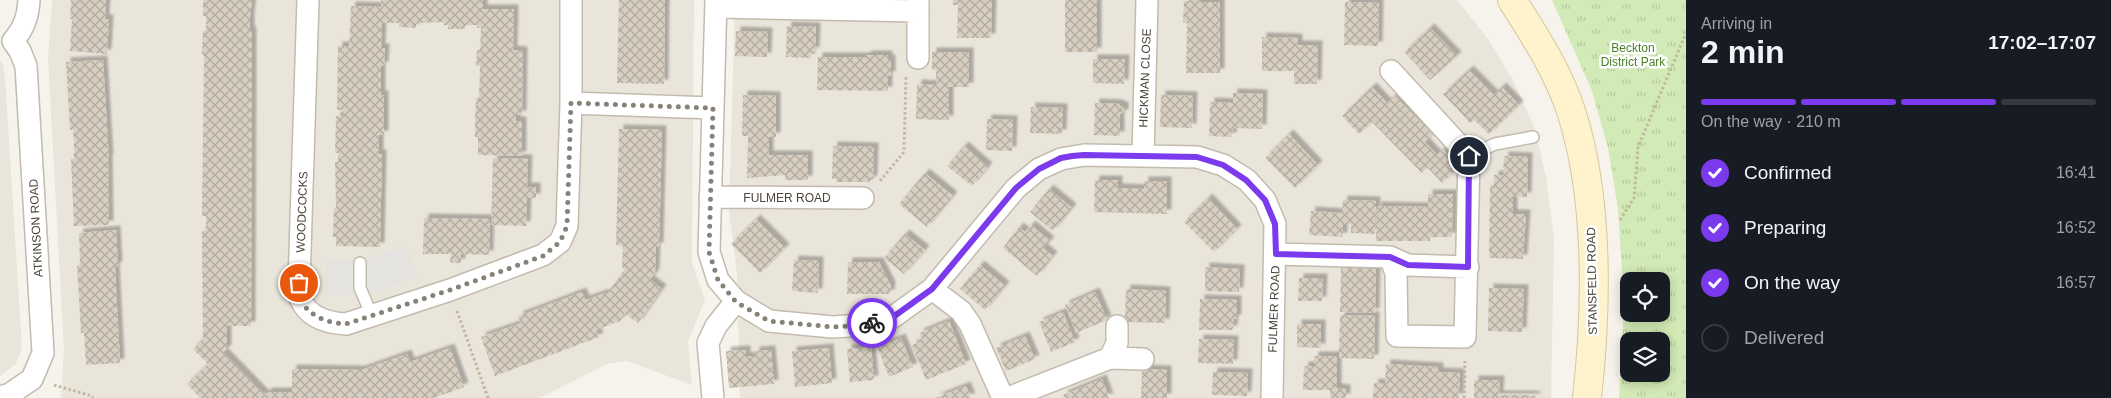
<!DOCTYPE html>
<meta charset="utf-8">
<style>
body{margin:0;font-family:Helvetica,sans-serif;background:#20242c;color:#f1f3f6;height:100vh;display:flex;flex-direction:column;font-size:19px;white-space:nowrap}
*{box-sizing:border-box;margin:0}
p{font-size:16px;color:#9ea1a6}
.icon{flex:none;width:28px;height:28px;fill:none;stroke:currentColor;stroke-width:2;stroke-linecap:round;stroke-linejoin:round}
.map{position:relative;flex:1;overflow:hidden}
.details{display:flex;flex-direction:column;background:#171b24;width:425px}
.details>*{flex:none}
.tools{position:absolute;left:1620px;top:272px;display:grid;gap:10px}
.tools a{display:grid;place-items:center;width:50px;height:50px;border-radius:10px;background:#171b24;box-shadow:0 2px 12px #0003;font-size:25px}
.pin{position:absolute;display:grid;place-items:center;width:42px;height:42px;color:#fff;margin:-21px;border:2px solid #fff;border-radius:50%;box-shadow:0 1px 5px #0007}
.courier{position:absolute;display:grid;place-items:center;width:50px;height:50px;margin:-25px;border:4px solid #7c3aed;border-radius:50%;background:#fff;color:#222;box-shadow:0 1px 6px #0007}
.headline em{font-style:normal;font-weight:600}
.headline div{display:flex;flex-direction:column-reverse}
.headline{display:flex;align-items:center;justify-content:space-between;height:85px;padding:0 15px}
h1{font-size:32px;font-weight:600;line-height:38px}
.bar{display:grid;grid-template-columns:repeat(4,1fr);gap:8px 5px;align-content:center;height:60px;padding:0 15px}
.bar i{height:6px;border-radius:4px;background:#363941}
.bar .selected{background:#7c3aed}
.bar p{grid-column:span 4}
ol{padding:0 15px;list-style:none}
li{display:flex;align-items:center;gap:15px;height:55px}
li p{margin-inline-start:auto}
li .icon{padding:5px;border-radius:50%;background:#7c3aed;color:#fff;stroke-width:4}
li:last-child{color:#9ea1a6}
li i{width:28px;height:28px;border:2px solid #363941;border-radius:50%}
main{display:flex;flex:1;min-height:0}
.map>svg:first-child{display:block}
.residential{fill:#eae5da}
.park{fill:url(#park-tufts);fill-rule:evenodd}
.parking{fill:#e5e3e0}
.building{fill:url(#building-cross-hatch);filter:url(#shadow)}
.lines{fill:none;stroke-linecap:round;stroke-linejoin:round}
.lane-casing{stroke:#c2bbae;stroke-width:14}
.street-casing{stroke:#c2bbae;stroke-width:24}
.secondary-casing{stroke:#d6c79b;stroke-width:30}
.path{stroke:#c4b79f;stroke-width:3;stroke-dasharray:2.5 2.5;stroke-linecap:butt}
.lane{stroke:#fff;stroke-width:11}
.street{stroke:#fff;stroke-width:21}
.secondary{stroke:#fff3cd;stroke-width:28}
.done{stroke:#878178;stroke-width:5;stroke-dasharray:0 9}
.route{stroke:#7c3aed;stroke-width:6}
.labels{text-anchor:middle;stroke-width:5;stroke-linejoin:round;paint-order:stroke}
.park-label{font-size:12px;fill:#4a7f2a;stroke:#fff}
.street-label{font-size:12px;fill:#4b4439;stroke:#fff}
</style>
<main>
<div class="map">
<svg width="1686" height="398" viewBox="0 0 1686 398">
<defs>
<pattern id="park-tufts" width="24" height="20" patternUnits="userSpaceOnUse" patternTransform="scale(1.25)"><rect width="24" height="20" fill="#d2eab5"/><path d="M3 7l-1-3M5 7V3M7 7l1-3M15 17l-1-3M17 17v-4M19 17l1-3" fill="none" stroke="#b6ca9c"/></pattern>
<pattern id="building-cross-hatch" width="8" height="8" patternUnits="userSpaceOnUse" patternTransform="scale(1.25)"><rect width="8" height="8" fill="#d8cfc1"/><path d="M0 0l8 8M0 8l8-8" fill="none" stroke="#b1aa9e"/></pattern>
<filter id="shadow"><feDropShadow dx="4.5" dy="-4.5" stdDeviation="1" flood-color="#0004"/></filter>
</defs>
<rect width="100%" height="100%" fill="#f6f3ec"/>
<!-- residential -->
<path class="residential" d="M52 0H694L692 263 705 300 688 341 692 385 627 361 607 364 540 398H61L64 350 48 59Z
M735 0H1457L1488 39 1514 82 1535 129 1546 177 1554 239 1551 398H740L737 274 729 211Z
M0 60 3 64 5 77 22 348 16 364 0 376Z"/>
<!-- park -->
<path class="park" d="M1552 0H1686V398H1619L1624 306 1618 208 1608 148 1592 91ZM1629 281H1661V314H1629ZM1629 341H1661V374H1629Z"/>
<!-- parking -->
<path class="parking" d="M405 246 417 277 376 292 352 296 325 295 326 259 368 260 375 255Z"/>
<!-- building -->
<path class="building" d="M71 0H106L105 19H109L107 54 70 51 72 19H70Z
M203 0H252L250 17V30L252 32 251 326H227V349L223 352 265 395 268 392H292V369L361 370 407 354 410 362 450 348 464 387 434 398H200L187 384 208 364 193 349 203 339 202 231H206V216H202L204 56 202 53 203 31 206 30V16H203Z
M381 0H483V9H514L513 50 523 51 522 115H516V121H522V156L478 155V137H475V120L476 98H479L480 66H476L477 50H480L481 28H477V25H465V29H448V25H444V22L419 23 416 24V28L399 27V23H382L381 48H385L384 66H381V95H384V135H379V154H382L380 247 336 246V237H333L334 208H336L335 162H338V153H335L336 118V116H343V110H337L338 46H349L351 6 381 7Z
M619 0H665L664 84 617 83Z
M953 0H992L991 38H957L958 5H953Z
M1065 0H1097V52H1065Z
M1201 0V2H1220V73H1186L1187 23H1183L1184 1Z
M1345 2 1379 3 1378 46 1344 45Z
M787 26 816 27 815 52 811 51V58L786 57Z
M1430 28 1457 56 1430 80 1404 52Z
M736 31 768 32 767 57 735 56Z
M1262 37 1298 38V45H1318L1317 84H1294V71H1262Z
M932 52H969V87H949V120L916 119 917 84 936 85V70H932Z
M867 55H888V59H891V76L888 75V91L817 90 818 57H866Z
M1093 59H1125L1124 84 1093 83Z
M103 60 109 159 108 158 109 225 74 226 71 159H74V144L73 130H70L66 62Z
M1469 70 1494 95 1502 87 1519 105 1489 134 1474 120 1470 123 1443 94Z
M1372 87 1387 103 1395 96 1433 134 1425 142 1437 155 1443 149 1459 166 1442 183 1427 167 1422 173 1372 122 1359 134 1342 116Z
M1233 93 1263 94 1262 129 1233 128 1232 137 1209 136 1210 102 1233 103Z
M743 95 776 96V137H769V155H808V180H785V175L747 178 748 136H742Z
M1161 95 1193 96 1192 128 1160 127Z
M1095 103 1120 104V106H1124V114H1120V136L1094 135Z
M1031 107 1063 108 1062 134 1030 133Z
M987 119 1013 120 1012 151 986 150Z
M619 129 662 130 659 247H656L655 273 650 280 662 289 638 323 625 314 620 321 596 330 599 337 495 376 481 337 521 323 518 316 582 292 585 300 605 293 606 295 625 269 622 267 623 246 616 245Z
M1289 134 1318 165 1295 188 1265 158Z
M833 146 874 147 873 180H870V182H836V179H832Z
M964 146 988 167 972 186 947 166Z
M1504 156 1528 157 1527 197 1513 196V214H1526L1523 259 1489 258 1490 185H1494V175H1503Z
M493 158 528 159 527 187H536V198H527L526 226 491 225Z
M925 173 953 196 927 227 899 204Z
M1095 180H1118V188L1144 189V181H1167V214L1094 212Z
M1049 189 1072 208 1053 231 1030 212Z
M1428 194H1453L1452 237H1430V241H1376L1377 206 1428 207Z
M1208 198 1237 229 1214 252 1184 222Z
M1343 200 1376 201 1375 234 1351 233V224H1343V237L1309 235 1311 211 1342 213Z
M424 218 490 219 489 255 461 254V263H456L450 262 451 254H423Z
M756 219 785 248 760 273 731 244Z
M1031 225 1050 241 1043 248 1053 256 1037 276 1003 248 1019 227 1025 232Z
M116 230 118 266 115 267 120 363 86 365 84 333H81L77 265H80L79 233Z
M905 234 925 250 904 274 884 258Z
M794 260 819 261 818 293 792 291Z
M848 262H879L891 286 890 294H847Z
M980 265 1005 286 985 310 960 289Z
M1205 267 1240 269 1239 292 1205 291Z
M1341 268 1376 269 1375 313 1340 312Z
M1299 278H1323L1322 301H1298Z
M1489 288 1524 289 1522 332 1488 331Z
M1126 289 1166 291 1165 323 1125 322Z
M1095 292 1107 320 1076 333 1065 305Z
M1200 299 1237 300V319H1234L1233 330H1199Z
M1063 312 1075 342 1051 352 1039 322Z
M1340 315 1375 316 1374 359 1339 358Z
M949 321 966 364 926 380 912 345 923 341 919 333Z
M1297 324H1321V348L1297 347Z
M1025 336 1035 359 1006 371 996 348Z
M901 338 913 367 889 377 877 347Z
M1199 339 1234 340 1233 364 1198 363Z
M871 347 874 380 850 382 847 349Z
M829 348 832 383 795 387 792 351Z
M746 350V357L755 356V351L771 350 774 384 729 388 726 351Z
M1314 356H1337V388L1346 389V398H1330V390H1303L1304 366H1314Z
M1386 364 1439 367V372L1460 373 1459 398H1373L1374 383 1385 384Z
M1142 369 1167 370V398H1141Z
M1213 372 1248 373 1247 396 1212 395Z
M1102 379 1109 398H1065L1063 395Z
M1474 380H1500L1499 395H1529L1536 396V398H1474Z
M966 386 971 398H935Z"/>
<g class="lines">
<defs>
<path id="lane" d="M1469 156 1495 144 1533 137
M360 263V288L372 316"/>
<path id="street" d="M308 0 299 283C300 288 299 295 301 300 309 318 329 323 346 324L450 290 543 255 560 242 567 226 571 103V0
M716 0 709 252 718 280 736 301 769 321 833 327 864 325 893 317 932 289 1016 188 1039 169 1061 159 1084 155 1197 157 1223 165 1247 180 1265 200 1275 224 1272 398
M716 7 918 11
M13 41C24 28 28 17 29 0
M918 58V0
M571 103 713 108
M1143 156 1147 0
M710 197 863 198
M1276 254 1390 257 1408 265 1468 267
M1390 257 1396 273 1397 336 1465 337 1469 156 1391 71
M932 289 961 311 970 324 1003 398
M1110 358 1117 343V326
M0 397 10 394 32 379 43 353 26 66 20 51 13 41
M713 398 708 343 716 326 736 301
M1008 398 1110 358 1143 359"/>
<path id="secondary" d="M1512 0C1535 36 1559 73 1572 114 1599 200 1597 309 1587 398"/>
</defs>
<!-- lane casing -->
<use href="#lane" class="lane-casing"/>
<!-- street casing -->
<use href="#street" class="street-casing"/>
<!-- secondary casing -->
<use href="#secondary" class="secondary-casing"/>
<!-- path -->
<path class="path" d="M880 181 904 152 906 77
M1620 220 1634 198 1638 147 1686 33
M457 311 488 398
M54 385 92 396 93 398
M1464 398 1465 361"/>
<!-- lane -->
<use href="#lane" class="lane"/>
<!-- street -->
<use href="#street" class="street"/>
<!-- secondary -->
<use href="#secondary" class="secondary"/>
</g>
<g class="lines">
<!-- done -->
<path class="done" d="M299 283C300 288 299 295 301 300 309 317 329 323 346 324L450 290 543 256 560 242 567 226 571 103 713 108 709 252 718 280 736 302 769 321 833 327 864 325 872 323"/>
<!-- route -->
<path class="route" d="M872 323 893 317 932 289 1016 188 1039 169 1061 158 1072 156 1084 155 1197 157 1223 165 1246 180 1265 200 1275 224 1276 254 1390 257 1408 265 1468 267 1469 156"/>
</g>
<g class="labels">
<!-- park labels -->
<g class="park-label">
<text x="1633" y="52">Beckton<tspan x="1633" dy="14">District Park</tspan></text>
</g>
<!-- street labels -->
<g class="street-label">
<text transform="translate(1145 78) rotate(-88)" y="4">HICKMAN CLOSE</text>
<text x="787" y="202">FULMER ROAD</text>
<text transform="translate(302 212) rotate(-88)" y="4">WOODCOCKS</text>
<text transform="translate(36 228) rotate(-93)" y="4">ATKINSON ROAD</text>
<text transform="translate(1592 281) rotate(-91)" y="4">STANSFELD ROAD</text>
<text transform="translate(1274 309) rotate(-88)" y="4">FULMER ROAD</text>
</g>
</g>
</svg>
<div class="tools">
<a><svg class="icon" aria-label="locate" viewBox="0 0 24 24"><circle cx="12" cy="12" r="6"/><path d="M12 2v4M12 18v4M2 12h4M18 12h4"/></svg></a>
<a><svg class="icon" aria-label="layers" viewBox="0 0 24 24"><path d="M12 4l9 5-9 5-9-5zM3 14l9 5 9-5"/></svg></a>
</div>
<div class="pin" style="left:299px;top:283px;background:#ea580c"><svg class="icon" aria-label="bag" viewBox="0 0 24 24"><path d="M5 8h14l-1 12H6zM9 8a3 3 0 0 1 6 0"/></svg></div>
<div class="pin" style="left:1469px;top:156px;background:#1f2937"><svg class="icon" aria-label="home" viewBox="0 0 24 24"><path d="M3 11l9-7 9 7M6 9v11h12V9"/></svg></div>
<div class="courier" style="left:872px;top:323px"><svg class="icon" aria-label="bike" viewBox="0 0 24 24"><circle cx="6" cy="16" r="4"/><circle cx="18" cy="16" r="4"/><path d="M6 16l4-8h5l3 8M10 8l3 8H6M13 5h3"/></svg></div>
</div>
<section class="details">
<div class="headline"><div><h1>2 min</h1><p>Arriving in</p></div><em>17:02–17:07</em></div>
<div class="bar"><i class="selected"></i><i class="selected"></i><i class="selected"></i><i></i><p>On the way · 210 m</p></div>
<ol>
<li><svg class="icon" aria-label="check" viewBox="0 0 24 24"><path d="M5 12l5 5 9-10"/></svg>Confirmed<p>16:41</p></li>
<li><svg class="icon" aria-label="check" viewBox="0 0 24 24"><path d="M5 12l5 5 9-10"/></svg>Preparing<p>16:52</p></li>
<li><svg class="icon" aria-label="check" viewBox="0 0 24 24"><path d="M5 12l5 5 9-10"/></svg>On the way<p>16:57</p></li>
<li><i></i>Delivered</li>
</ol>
</section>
</main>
